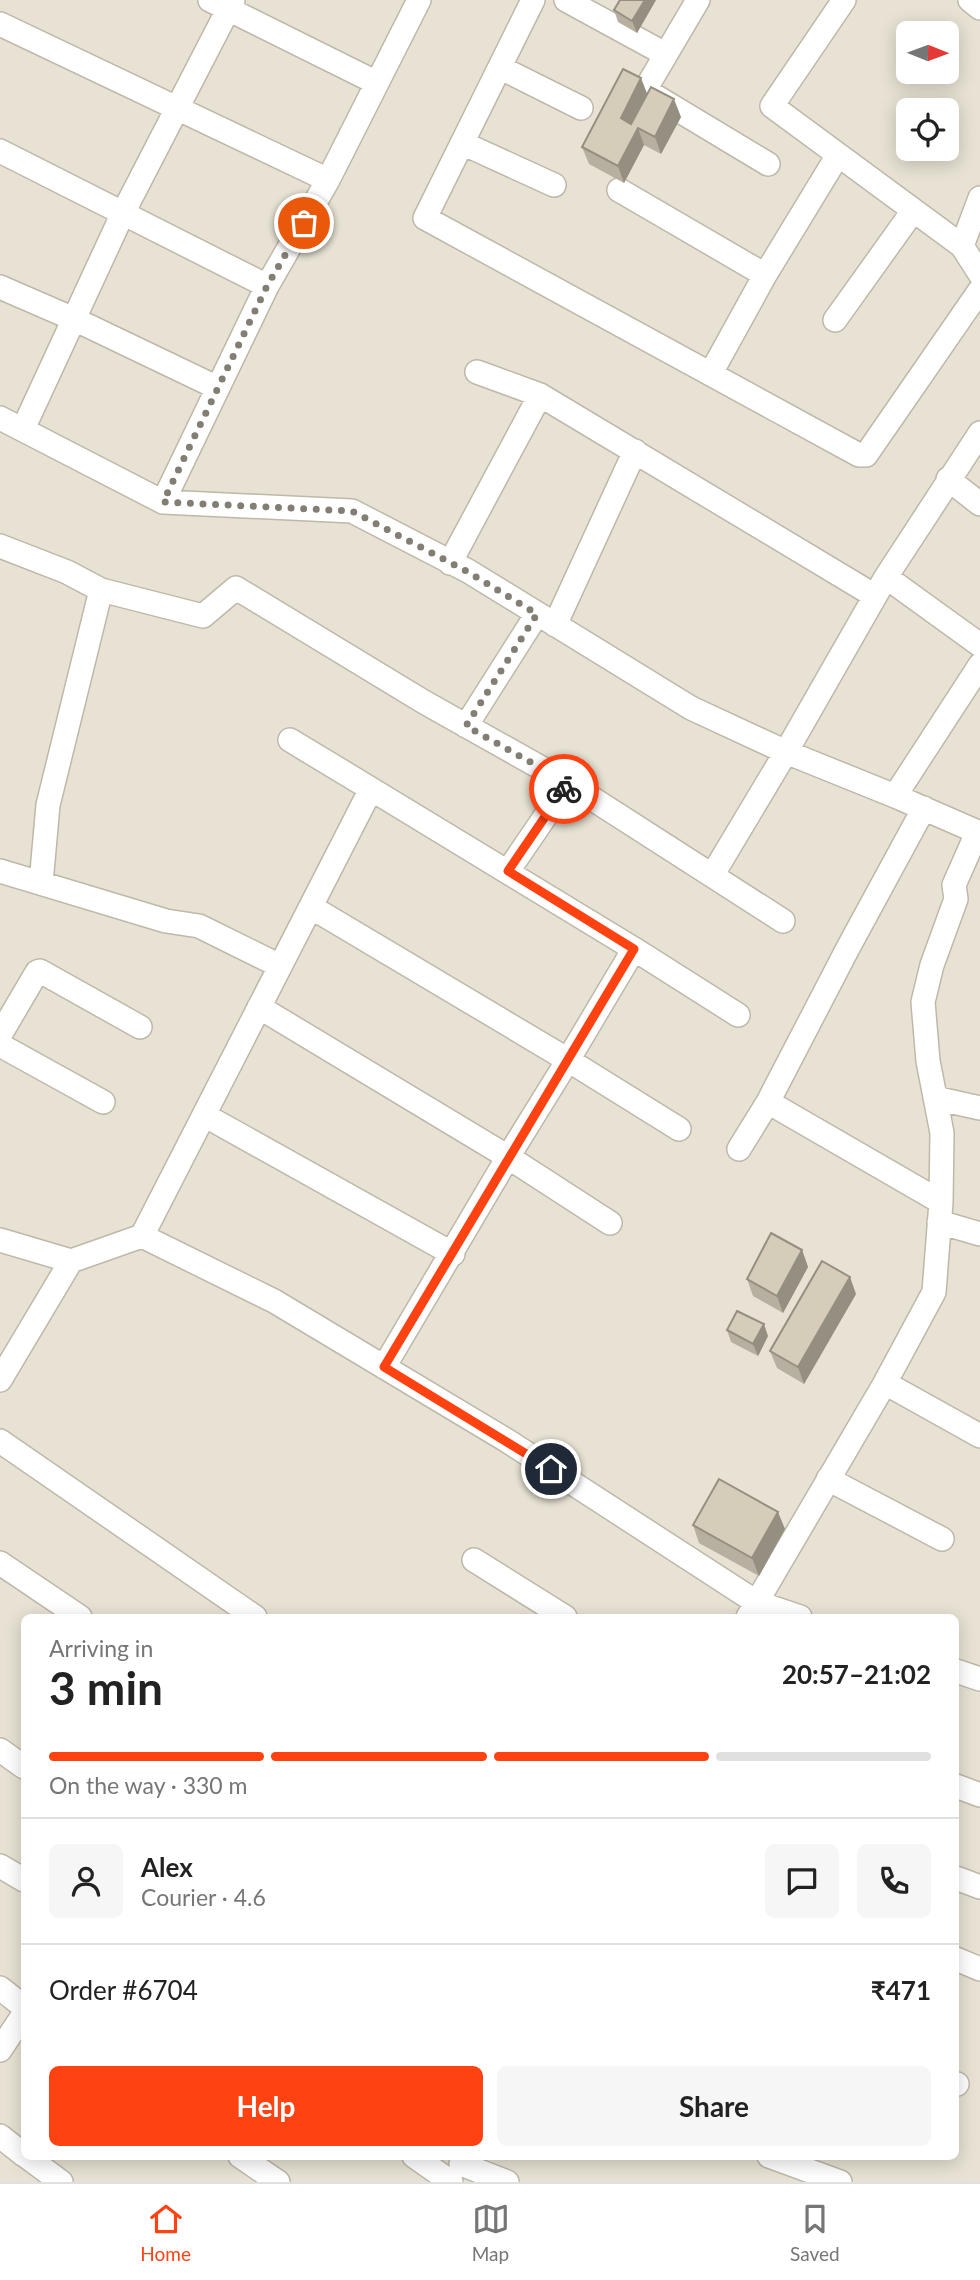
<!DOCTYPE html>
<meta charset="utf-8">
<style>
body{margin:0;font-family:Lato,sans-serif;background:#f6f6f6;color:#222;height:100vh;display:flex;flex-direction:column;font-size:26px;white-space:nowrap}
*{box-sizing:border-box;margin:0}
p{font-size:23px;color:#767676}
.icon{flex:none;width:38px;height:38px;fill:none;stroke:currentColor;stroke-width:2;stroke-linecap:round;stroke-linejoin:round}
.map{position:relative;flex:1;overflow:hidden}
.sheet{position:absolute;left:21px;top:1614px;width:938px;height:546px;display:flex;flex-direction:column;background:#fff;border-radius:10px;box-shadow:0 4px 18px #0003}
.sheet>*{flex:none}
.needle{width:46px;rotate:91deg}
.fabs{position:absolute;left:896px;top:21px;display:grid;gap:14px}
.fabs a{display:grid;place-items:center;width:63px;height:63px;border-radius:10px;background:#fff;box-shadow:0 4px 18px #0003;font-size:35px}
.pin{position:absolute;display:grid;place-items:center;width:60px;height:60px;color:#fff;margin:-30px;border:4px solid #fff;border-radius:50%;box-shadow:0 2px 7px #0007}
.courier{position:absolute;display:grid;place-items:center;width:70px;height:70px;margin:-35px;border:5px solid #ff4211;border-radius:50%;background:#fff;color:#222;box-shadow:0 2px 9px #0007}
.head em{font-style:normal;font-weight:700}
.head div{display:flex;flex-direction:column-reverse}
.head{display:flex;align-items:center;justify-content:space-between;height:119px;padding:0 28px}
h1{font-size:46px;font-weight:700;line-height:52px}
.bar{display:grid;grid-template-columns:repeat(4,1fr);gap:10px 7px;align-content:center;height:84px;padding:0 28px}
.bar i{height:9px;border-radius:5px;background:#e0e0e0}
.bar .selected{background:#ff4211}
.bar p{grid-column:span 4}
.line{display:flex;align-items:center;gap:18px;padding:0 28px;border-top:2px solid #e0e0e0}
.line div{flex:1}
.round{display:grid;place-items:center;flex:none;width:74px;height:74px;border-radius:10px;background:#f6f6f6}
.cta{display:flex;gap:14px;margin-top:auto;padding:14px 28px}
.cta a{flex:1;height:80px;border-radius:10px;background:#ff4211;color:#fff;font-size:28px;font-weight:700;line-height:80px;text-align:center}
.cta a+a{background:#f6f6f6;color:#222}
.menu{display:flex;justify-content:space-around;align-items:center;height:98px;border-top:2px solid #e0e0e0;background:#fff;font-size:19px;color:#767676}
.menu a{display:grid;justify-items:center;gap:4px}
.menu .selected{color:#ff4211}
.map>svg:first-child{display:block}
.residential{fill:#e7e2d3;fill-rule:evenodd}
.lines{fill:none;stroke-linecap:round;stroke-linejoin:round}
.minor-casing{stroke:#bfb8a8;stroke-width:26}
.minor{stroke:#fff;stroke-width:23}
.wall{fill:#b7afa0}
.shaded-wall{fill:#958f82}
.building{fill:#d5ccba;stroke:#958f82;stroke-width:2}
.done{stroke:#837e73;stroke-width:7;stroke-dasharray:0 12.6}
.route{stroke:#ff4211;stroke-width:9}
</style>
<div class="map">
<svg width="980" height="2182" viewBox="0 0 980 2182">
<rect width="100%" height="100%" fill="#f3f0e5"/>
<!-- residential -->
<path class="residential" d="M0 0H980V2182H0ZM908 33H947V72H908ZM908 110H947V149H908ZM24 1617H956V2156H24Z"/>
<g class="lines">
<defs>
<path id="minor" d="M210 0 377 83
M533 0 425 218 859 455H866L980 290
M566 0 665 54
M698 0 645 90 768 164
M844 0 772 106 962 246
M970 0 980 8
M0 24 328 180
M501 68 581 108
M462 143 554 185
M0 151 267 286
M619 190 765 275
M980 198 962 246 980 274
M0 287 76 320 218 388
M835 320 913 211
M477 372 540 395
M711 373 765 275 838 155
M0 418 163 502 352 511 468 571 691 708 786 752 895 796 980 833
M23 429 123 213 233 0
M948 479 980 504
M163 502 267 286 328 180 419 0
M0 546 67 572 101 590 203 616 236 588 424 702 568 783 783 921
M450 563 540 395 875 596
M886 577 980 645
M555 625 635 451
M466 726 537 614
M290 740 371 789
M895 796 980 665
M924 808 848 948 768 1102 941 1202
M0 871 166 921 199 926 280 966
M508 871 568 783
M713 874 786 752 886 577 980 433
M41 883 48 805 101 590
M634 949 738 1015
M259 1007 508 1157 568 1060 311 907
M0 1035 37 972 40 971 140 1027
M0 1045 103 1102
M935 1098 980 1108
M204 1115 453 1254
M679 1129 568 1060 634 949 371 789 142 1236 274 1301 506 1440 756 1602 800 1617
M739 1149 768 1102
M939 1222 980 1234
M0 1240 71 1261 142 1236
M384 1367 508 1157 610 1223
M0 1380 71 1261
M885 1383 980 1436
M0 1441 255 1617
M828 1479 942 1539
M474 1560 565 1617
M0 1563 80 1617
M748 1617 885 1383 934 1292 941 1202 942 1133 928 1061 923 1002 932 965 956 899 954 885 973 842 980 841
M956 1671 980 1679
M0 1750 24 1767
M956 1786 980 1795
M0 1866 24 1880
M956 1878 980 1887
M956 1959 980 1969
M0 1988 24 2007
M0 2050 24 2014
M956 2084H957
M0 2136 24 2155
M26 2156 61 2182
M240 2156 278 2182
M414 2156 451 2182
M769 2156 840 2182
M461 2164 507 2182"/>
</defs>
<!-- minor casing -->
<use href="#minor" class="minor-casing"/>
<!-- minor -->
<use href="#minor" class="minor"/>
</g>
<!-- wall -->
<path class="wall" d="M620 0H656L637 33 618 22 614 10Z
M647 94 681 117 661 154 644 145 624 183 589 164 582 147Z
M802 1250 808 1267 783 1313 753 1296 747 1279Z
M856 1294 804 1384 777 1368 770 1351Z
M727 1330 768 1336 758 1356 731 1342Z
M693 1525 785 1529 759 1576 699 1543Z"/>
<!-- shaded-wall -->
<path class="shaded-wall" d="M645 0H656L637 33 632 21Z
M641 78 648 96 627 136 621 118Z
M674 99 681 117 661 154 655 137Z
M638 128 644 145 624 183 618 166Z
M802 1250 808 1267 783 1313 777 1296Z
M850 1277 856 1294 804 1384 798 1367Z
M764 1324 768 1336 758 1356 753 1344Z
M778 1512 785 1529 759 1576 752 1558Z"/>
<!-- building -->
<path class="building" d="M620 0H645L632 21 614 10Z
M623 69 641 78 621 118 631 124 651 87 674 99 655 137 638 128 618 166 582 147Z
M771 1233 802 1250 777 1296 747 1279Z
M822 1261 850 1277 798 1367 770 1351Z
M737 1311 764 1324 753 1344 727 1330Z
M719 1479 778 1512 752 1558 693 1525Z"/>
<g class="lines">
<!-- done -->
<path class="done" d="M304 223 267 286 163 502 352 511 468 572 537 614 466 726 568 783 564 789"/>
<!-- route -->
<path class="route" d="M551 1469 384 1367 634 949 508 871 564 789"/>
</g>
</svg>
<div class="fabs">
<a><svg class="needle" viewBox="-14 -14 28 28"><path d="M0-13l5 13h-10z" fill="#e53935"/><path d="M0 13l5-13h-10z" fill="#767676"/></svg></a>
<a><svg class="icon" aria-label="locate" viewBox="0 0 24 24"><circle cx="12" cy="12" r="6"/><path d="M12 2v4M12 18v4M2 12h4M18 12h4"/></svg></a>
</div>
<div class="pin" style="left:304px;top:223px;background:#ea580c"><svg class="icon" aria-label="bag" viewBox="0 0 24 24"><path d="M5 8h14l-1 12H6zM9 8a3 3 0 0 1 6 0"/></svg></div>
<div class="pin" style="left:551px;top:1469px;background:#1f2937"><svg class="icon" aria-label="home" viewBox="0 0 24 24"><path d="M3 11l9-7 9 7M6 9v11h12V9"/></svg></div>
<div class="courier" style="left:564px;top:789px"><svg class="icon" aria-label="bike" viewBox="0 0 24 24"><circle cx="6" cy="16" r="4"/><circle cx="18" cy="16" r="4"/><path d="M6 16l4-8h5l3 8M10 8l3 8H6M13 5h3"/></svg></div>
<section class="sheet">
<div class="head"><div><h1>3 min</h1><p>Arriving in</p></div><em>20:57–21:02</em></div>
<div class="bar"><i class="selected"></i><i class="selected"></i><i class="selected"></i><i></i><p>On the way · 330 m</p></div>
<div class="line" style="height:126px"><a class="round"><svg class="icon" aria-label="person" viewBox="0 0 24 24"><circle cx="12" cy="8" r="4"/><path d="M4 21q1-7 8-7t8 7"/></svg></a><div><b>Alex</b><p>Courier · 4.6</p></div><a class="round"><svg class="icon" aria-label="chat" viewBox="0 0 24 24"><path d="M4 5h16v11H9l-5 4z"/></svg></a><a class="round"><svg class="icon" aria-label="phone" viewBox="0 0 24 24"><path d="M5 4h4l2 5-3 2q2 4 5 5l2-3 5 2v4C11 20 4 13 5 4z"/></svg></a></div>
<div class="line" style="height:91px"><div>Order #6704</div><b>₹471</b></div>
<div class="cta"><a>Help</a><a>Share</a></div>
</section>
</div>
<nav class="menu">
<a class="selected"><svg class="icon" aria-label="home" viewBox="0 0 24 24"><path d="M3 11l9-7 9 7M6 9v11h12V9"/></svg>Home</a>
<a><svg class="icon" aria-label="map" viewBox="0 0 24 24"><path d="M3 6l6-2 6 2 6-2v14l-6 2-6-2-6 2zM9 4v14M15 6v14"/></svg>Map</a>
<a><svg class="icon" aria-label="saved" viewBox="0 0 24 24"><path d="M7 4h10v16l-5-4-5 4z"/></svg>Saved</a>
</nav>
